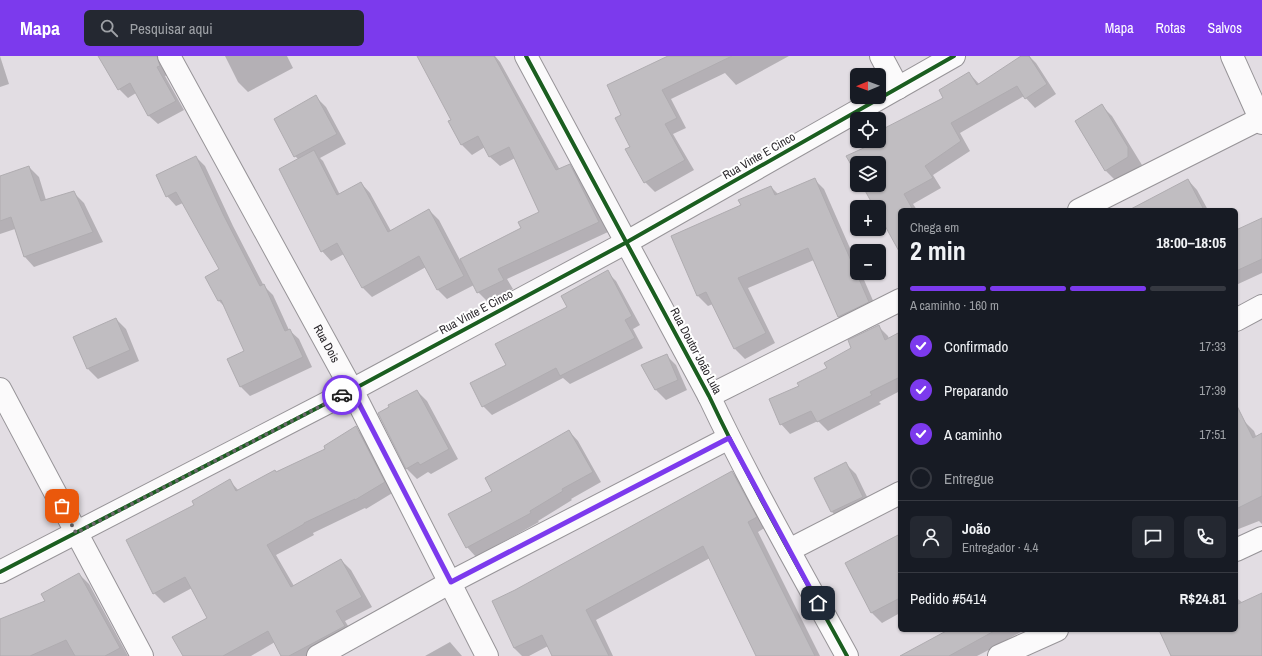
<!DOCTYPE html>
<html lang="pt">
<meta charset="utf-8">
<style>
body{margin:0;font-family:"Archivo Narrow",sans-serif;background:#242831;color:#f1f3f6;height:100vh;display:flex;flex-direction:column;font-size:15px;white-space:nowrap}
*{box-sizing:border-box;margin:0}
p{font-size:13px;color:#9ea1a6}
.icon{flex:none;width:22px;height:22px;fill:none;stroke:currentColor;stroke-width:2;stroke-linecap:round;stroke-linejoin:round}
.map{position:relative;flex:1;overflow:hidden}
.sheet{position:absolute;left:898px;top:152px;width:340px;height:424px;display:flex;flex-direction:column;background:#171b24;border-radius:6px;box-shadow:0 1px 3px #0004}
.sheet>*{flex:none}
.needle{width:26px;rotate:269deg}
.fabs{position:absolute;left:850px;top:12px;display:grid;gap:8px}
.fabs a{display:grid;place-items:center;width:36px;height:36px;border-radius:6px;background:#171b24;box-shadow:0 1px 3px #0004;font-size:20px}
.pin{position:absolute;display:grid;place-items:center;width:34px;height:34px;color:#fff;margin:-17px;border-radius:8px;box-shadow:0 2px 6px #0006}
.courier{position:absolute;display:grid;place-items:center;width:40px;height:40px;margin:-20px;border:3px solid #7c3aed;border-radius:50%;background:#fff;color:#222;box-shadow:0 1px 5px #0007}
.summary em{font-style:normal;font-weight:800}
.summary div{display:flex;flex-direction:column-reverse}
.summary{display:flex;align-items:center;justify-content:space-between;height:68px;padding:0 12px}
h1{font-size:26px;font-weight:800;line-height:30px}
.bar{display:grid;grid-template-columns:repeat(4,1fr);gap:6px 4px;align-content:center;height:48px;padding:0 12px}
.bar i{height:5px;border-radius:3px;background:#363941}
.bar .active{background:#7c3aed}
.bar p{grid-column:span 4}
.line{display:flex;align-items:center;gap:10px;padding:0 12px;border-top:1px solid #363941}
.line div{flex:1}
.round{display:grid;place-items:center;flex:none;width:42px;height:42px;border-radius:6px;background:#242831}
ol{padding:0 12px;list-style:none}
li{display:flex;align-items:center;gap:12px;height:44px}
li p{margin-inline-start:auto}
li .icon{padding:4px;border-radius:50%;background:#7c3aed;color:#fff;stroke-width:4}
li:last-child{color:#9ea1a6}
li i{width:22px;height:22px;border:2px solid #363941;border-radius:50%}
header{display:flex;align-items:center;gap:24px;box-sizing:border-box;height:56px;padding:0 20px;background:#7c3aed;color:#fff}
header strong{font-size:19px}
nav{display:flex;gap:22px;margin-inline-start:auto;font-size:14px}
.search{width:280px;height:36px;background:#242831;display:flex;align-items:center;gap:10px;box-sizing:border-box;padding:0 14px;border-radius:6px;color:#9ea1a6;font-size:15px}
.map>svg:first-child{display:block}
.shadow{fill:#0003}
.building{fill:#c0bdc1;stroke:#afacb0}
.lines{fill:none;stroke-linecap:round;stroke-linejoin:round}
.minor-casing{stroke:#979498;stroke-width:24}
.minor{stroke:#fbfafb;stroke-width:22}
.cycleway-casing{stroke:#fff;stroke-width:6}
.cycleway{stroke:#1b5e20;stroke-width:4}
.done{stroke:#6a676b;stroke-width:4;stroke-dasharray:0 7.2}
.route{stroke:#7c3aed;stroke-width:5}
.labels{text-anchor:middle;stroke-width:4;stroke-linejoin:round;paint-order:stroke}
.street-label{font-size:12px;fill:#2a272b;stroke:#fff}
</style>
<header>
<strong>Mapa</strong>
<div class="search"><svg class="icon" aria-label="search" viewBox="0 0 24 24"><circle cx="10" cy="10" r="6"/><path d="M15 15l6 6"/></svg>Pesquisar aqui</div>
<nav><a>Mapa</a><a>Rotas</a><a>Salvos</a></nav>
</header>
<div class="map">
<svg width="1262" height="600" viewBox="0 0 1262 600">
<rect width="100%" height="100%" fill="#e2dde3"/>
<!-- shadow -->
<path class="shadow" d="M0 0 9 28 0 31Z
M99 0H155L167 19 165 20 184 54 158 68 149 60 136 37 128 42 119 33Z
M225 0H287L293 12 248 36 238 26Z
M418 0H495L500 6 560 114 570 109 579 119 608 176 507 223 513 233 488 246 478 236 474 229 447 243 438 234 426 211 372 241 363 232 344 198 331 205 322 195 299 104 295 100 316 41 326 51 346 88 320 102 323 105 340 139 361 127 370 137 391 175 429 154 439 164 460 204 522 172 540 157 515 102 500 110 490 101 485 91 472 99 462 89 450 66 452 64Z
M670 0H789L736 29 725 17 671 43 686 72 673 78 694 114 655 136 645 126 631 91 622 59Z
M1023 0H1029L1036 7 1056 38 1035 52 1024 40 960 77 970 95 933 119 941 132 913 148 917 154H900V195L879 157V151H876L863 129H879V107H857V117L847 100 880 85 879 76 945 43 969 17 980 29Z
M1102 50 1112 60 1142 109 1116 125 1106 115 1076 66Z
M196 101 205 110 233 170 264 230 273 239 289 274 299 283 312 311 250 340 241 331 245 295 225 251 219 245 206 221 221 214 183 147 176 150 167 140Z
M29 111 39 121 46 144 73 136 84 147 103 186 34 211 24 200 15 173 0 178V121Z
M814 123 824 133 857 208V217H861L878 256 849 271 838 261 814 204 748 232 775 287 745 303 735 293 713 248 708 250 698 240 742 150 771 131 779 139Z
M1188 124 1197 134 1208 154H1135Z
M1262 163V217L1236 229V175Z
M607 216 616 225 640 269 633 273 643 292 570 328 563 322 492 359 483 350 508 309Z
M116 263 126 273 139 305 98 323 88 313 74 282Z
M878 270 888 280 889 283 900 278V335L879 346 881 348 828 375 818 365 790 378 781 368 800 331 828 312Z
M666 299 676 309 687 334 666 344 656 334 643 310Z
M417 335 427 345 458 403 431 418 428 416 417 423 407 413 379 358Z
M1244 365 1254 375 1256 380 1262 377V468L1259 465 1236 474V369Z
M356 372 366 382 394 436 366 453 365 452 313 477 314 479 276 499 294 530 341 504 351 514 372 551 345 565 355 581 318 600H283L275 586 251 600H184L209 562 192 532 164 547 154 537 196 449 230 425 239 435 326 393Z
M569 375 578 385 601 426 571 443 572 444 538 465 539 466 476 501 467 491 493 435Z
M846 408 856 418 872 451 842 466 832 456Z
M732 416 742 426 766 471 758 476 820 600H758L710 502 596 564 613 600H553L548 590 529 600H522L514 592 493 545 515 535Z
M900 479V557L882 567 872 557 846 508Z
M79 518 89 528 128 600H0V565L46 546Z
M1262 539V600H1172L1161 574H1236V544L1238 543 1243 547Z
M950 574H1020L1021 576 1008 583V584L977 600H903Z
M450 586 462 600H425Z"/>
<!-- building -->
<path class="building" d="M98 0H157L160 10 157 11 176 45 148 60 130 27 118 34Z
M417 0H494L556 114 570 108 599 166 498 213 504 224 477 237 460 203 521 172 518 166 539 156 509 91 489 101 478 80 461 89 448 65 451 64Z
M668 0H732L662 34 677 62 665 68 685 104 644 127 625 93 630 91 615 62 621 59 607 29Z
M1021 0H1029L1047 28 1025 43 1017 30 951 67 961 85 925 110 933 122 904 138 913 154H900V197L879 159V151H874L862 129H879V107H857V119L846 100 879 85V75L943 42 939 34 969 16 977 29Z
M316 39 337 78 294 101 274 63Z
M1102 48 1128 91V101L1105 115 1075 65Z
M314 94 337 139 361 126 388 176 429 153 464 220 437 234 419 200 362 232 337 187 321 196 279 113Z
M196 100 224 160 260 230 264 228 285 275 290 273 303 301 240 331 227 303 244 295 221 244 218 245 205 221 219 213 176 136 166 141 156 119Z
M29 110 41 145 74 135 93 176 24 201 11 161 0 165V120Z
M815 122 869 246 838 261 808 192 738 222 766 277 734 293 706 236 697 240 671 180 741 149 738 144 771 130 775 139Z
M1188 123 1204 154H1129Z
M1262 162V203L1236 215V174Z
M608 214 632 260 625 264 635 282 560 320 556 312 482 351 470 327 506 309 495 288 567 251 561 240Z
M116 262 130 294 87 313 73 281Z
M879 269 885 284 900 276V321L870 336 872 339 817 366 811 355 780 369 769 343 799 330 797 327 827 312 824 307 851 292 848 284Z
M667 298 678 324 655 334 641 309Z
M417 334 449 393 420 409 418 406 406 413 378 357 389 351 388 349Z
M1236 348 1253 382 1262 377V440L1236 453Z
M356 370 385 426 355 444V443L304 467V468L267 489 291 531 341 503 362 541 336 555 345 570 289 600H281L268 575 223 600H183L172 581 207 562 185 521 153 538 126 484 194 449 192 445 230 423 236 435 275 414 276 416 325 393 324 390Z
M569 374 593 416 562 433 563 435 530 455 531 457 466 492 448 458 492 435 485 422Z
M846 406 863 441 831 456 814 422Z
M732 415 757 461 748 466 815 600H756L703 490 586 554 609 600H552L542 579 514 592 492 545 515 534Z
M900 478V542L871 557 845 507Z
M79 517 120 592 105 600H75L66 584 30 600H0V563L45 545 41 538Z
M1262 537V600H1171L1159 574H1236V549Z
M948 574H996L949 600H900Z"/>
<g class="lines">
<defs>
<g id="minor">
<path id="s1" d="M169 0 352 334 487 600"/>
<path d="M526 0 709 340C751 429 800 514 847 600"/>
<path d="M881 0 898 32"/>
<path d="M1232 0 1262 67"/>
<path d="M1079 154 1260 63"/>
<path d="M1236 264 1262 250"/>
<path d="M0 333 142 600"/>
<path d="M709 340 900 244"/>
<path d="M789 494 900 437"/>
<path d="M1236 494 1262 482"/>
<path d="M0 516 352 334 627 186 954 0"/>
<path d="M318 600 451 526 729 382"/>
<path d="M999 600 1057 574"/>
</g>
</defs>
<!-- minor casing -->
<use href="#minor" class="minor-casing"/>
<!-- minor -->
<use href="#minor" class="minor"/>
<defs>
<path id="cycleway" d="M526 0 709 340C751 429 800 514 847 600
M0 516 352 334 627 186 954 0"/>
</defs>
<!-- cycleway casing -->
<use href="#cycleway" class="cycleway-casing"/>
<!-- cycleway -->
<use href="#cycleway" class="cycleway"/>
</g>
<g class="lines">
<!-- done -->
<path class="done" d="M62 450 76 477 342 339"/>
<!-- route -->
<path class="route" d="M342 339 352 334 451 526 729 382 818 547"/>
</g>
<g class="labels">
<!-- street labels -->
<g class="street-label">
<text transform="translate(759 100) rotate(-30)" y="4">Rua Vinte E Cinco</text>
<text transform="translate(476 256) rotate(-28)" y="4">Rua Vinte E Cinco</text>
<text dy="4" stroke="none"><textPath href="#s1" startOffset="328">Rua Dois</textPath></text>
<text transform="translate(696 295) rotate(62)" y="4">Rua Doutor João Lula</text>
</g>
</g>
</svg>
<div class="fabs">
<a><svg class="needle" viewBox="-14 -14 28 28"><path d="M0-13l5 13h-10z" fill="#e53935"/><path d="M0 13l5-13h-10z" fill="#9ea1a6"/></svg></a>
<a><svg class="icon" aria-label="locate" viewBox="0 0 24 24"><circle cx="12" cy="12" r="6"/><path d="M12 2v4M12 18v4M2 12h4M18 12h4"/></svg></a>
<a><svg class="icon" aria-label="layers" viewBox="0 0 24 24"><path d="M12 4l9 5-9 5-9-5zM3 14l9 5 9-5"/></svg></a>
<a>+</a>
<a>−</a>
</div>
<div class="pin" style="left:62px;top:450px;background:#ea580c"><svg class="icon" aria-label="bag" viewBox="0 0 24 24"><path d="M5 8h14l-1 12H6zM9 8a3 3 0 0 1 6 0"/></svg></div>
<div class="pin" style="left:818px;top:547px;background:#1f2937"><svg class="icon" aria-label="home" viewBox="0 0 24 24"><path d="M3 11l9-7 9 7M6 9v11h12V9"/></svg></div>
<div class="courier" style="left:342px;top:339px"><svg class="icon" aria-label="car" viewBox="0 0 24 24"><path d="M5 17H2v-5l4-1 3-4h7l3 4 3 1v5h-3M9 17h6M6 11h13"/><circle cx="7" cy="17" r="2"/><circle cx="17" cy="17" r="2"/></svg></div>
<section class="sheet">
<div class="summary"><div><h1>2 min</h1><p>Chega em</p></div><em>18:00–18:05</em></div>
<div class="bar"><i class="active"></i><i class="active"></i><i class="active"></i><i></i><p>A caminho · 160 m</p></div>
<ol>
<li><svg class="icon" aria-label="check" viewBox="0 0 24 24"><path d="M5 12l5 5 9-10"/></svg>Confirmado<p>17:33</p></li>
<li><svg class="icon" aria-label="check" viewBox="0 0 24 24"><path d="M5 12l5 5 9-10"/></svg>Preparando<p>17:39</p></li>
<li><svg class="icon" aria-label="check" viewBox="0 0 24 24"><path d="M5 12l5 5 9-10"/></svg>A caminho<p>17:51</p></li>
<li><i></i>Entregue</li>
</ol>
<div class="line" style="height:72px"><a class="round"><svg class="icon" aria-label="person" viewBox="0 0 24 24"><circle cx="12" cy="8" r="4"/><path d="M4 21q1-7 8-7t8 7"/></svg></a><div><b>João</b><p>Entregador · 4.4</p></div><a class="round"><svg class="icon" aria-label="chat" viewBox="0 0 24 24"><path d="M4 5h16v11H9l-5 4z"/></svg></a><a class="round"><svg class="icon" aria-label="phone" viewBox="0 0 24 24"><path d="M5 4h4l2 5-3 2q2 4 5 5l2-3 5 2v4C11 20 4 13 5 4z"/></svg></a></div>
<div class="line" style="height:52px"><div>Pedido #5414</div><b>R$24.81</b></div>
</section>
</div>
